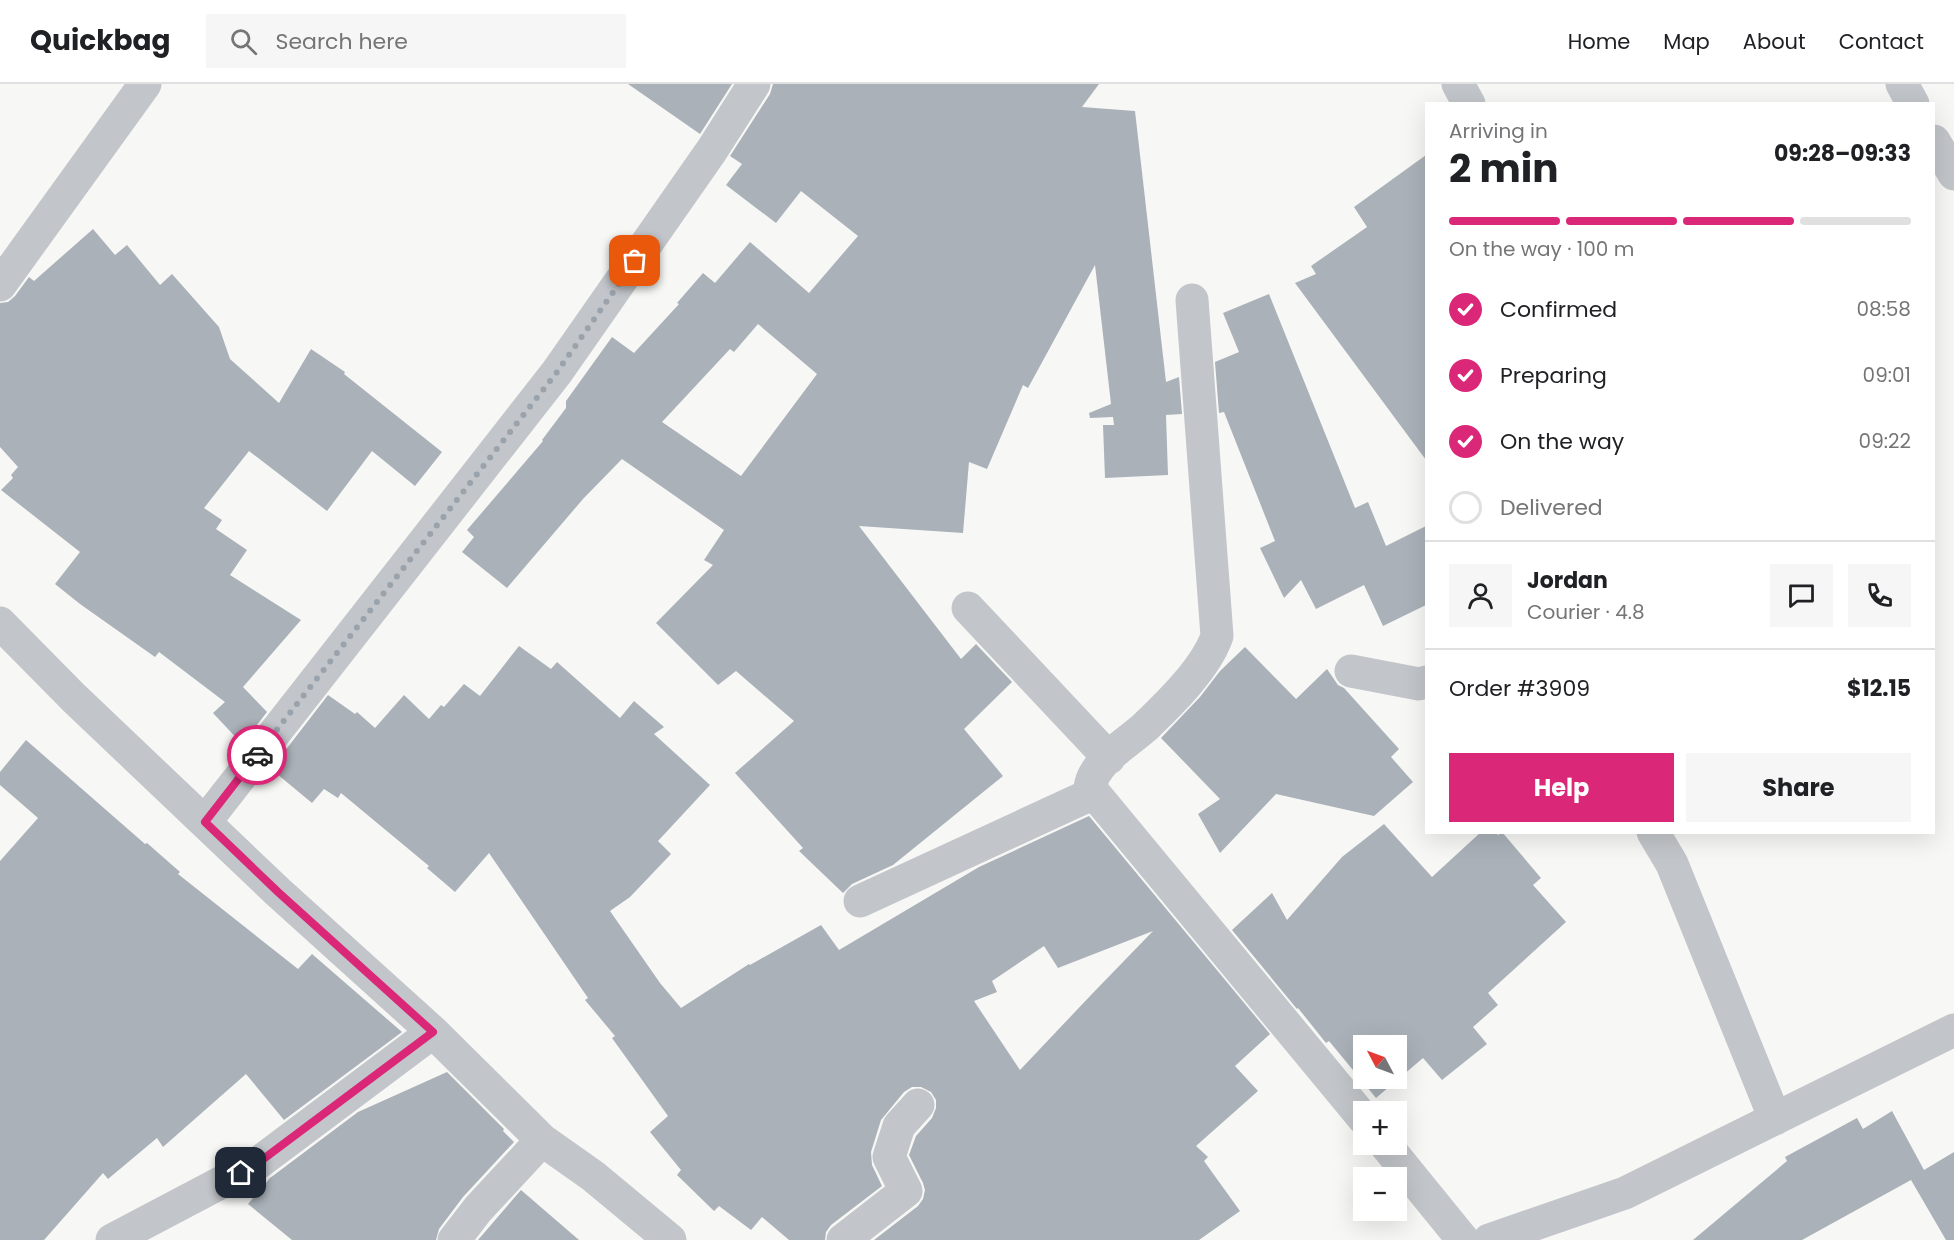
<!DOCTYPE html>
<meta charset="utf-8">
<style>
body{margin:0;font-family:Poppins,sans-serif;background:#f6f6f6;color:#202124;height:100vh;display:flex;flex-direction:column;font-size:22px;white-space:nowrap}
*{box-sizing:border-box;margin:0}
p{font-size:20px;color:#757577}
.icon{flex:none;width:33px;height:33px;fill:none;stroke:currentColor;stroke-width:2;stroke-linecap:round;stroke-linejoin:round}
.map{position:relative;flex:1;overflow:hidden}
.details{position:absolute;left:1425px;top:18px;width:510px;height:732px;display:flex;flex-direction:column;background:#fff;border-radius:0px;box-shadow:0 6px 24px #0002}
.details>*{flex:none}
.needle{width:39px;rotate:311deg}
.tools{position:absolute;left:1353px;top:951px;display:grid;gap:12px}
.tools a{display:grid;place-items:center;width:54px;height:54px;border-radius:0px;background:#fff;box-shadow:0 6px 24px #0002;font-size:30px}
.pin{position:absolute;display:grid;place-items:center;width:51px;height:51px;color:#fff;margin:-26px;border-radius:12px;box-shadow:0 3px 9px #0006}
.courier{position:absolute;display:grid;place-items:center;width:60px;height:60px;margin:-30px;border:4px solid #db2777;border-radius:50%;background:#fff;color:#222;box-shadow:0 2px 8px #0007}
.overview em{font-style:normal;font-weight:700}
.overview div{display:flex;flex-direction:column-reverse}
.overview{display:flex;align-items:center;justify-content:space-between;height:102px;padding:0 24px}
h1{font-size:39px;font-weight:700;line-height:45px}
.bar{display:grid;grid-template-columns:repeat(4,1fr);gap:9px 6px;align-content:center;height:72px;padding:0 24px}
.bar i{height:8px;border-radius:4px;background:#e0e0e0}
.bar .active{background:#db2777}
.bar p{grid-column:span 4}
.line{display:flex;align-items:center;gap:15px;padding:0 24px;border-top:2px solid #e0e0e0}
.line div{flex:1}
.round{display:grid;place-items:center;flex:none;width:63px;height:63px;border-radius:0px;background:#f6f6f6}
ol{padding:0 24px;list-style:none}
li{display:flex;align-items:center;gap:18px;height:66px}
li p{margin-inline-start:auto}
li .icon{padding:6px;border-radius:50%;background:#db2777;color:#fff;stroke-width:4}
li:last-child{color:#757577}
li i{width:33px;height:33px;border:3px solid #e0e0e0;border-radius:50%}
.action{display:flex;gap:12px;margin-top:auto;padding:12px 24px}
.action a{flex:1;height:69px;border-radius:0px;background:#db2777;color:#fff;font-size:24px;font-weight:700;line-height:69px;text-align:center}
.action a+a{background:#f6f6f6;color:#202124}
header{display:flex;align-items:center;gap:36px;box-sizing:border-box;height:84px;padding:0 30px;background:#fff;border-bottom:2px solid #e0e0e0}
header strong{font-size:28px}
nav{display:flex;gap:33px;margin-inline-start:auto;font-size:21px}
.search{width:420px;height:54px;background:#f6f6f6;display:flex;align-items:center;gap:15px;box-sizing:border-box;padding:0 21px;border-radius:0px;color:#757577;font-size:22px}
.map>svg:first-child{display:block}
.building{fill:#aab1b8;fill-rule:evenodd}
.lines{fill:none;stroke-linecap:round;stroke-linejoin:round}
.minor{stroke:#c2c5c9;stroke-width:33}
.done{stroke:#9aa3ac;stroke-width:6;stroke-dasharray:0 10.8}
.route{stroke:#db2777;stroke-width:8}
</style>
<header>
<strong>Quickbag</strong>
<div class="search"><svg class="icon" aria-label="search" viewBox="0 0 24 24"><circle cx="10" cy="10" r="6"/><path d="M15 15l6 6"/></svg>Search here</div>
<nav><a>Home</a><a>Map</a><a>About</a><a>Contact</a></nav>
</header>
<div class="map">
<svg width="1954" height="1156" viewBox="0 0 1954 1156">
<rect width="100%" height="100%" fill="#f7f8f5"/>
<!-- building -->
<path class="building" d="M628 0H732L700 50Z
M773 0H1099L1082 23 1135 27 1166 298 1179 293 1182 330 1166 331 1168 391 1105 394 1103 341H1114L1113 333 1090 334 1089 329 1111 320 1095 181 1028 304 1023 301 987 385 969 378 963 449 859 442 961 575 976 560 1012 598 964 645 1003 692 893 781 852 800 843 809 799 767 803 764 735 689 794 637 736 587 718 601 656 539 713 481 704 476 724 446 622 375 583 415 507 504 462 468 474 453 467 446 543 357 542 356 566 324V317L612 253 634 269 679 220 677 219 703 189 715 199 750 158 809 209 858 152 801 107 776 139 726 101 742 80 730 72 770 10ZM758 240 817 290 741 392 662 338 730 265 734 268Z
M1426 71V376L1295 199 1316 190 1311 182 1367 143 1354 123Z
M93 145 115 171 127 161 160 201 172 190 219 243 230 275 279 319 311 265 345 288 344 290 442 368 415 402 372 367 327 427 249 367 204 424 222 436 216 445 247 466 230 491 301 536 243 603 267 628 242 660 213 629 225 618 159 568 155 573 80 520 55 500 80 468 1 406 13 394 11 391 18 383 0 363V219L8 218 15 212 29 193 34 197Z
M1269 210 1355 424 1368 418 1386 462 1426 442V521L1383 542 1364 501 1316 525 1301 496 1284 514 1260 464 1275 457 1224 328 1219 329 1215 278 1239 268 1223 229Z
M519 562 551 585 557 578 620 634 634 617 664 643 654 650 710 701 658 757 671 770 630 813 610 827 660 899 681 924 749 880 750 881 821 841 839 866 979 783 1089 732 1270 950 1235 982 1258 1007 1196 1062 1208 1073 1204 1077 1240 1127 1199 1156H874L918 1122 923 1115 925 1106 923 1099 909 1071 916 1052 932 1034 936 1024V1016L931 1008 921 1003H912L904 1008 881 1036 871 1068 872 1081 882 1102 831 1141 826 1148 825 1156H789L762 1133 751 1146 719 1122 714 1127 677 1091 681 1086 650 1048 668 1032 612 954 615 952 585 916 588 914 489 769 455 808 427 784 429 782 341 709 338 714 324 705 312 719 271 685 328 611 355 630 357 628 375 644 404 611 429 635 441 621 444 623 464 600 480 612ZM1153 847 1091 911 1020 986 974 917 997 908 992 897 1044 862 1058 884Z
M1245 563 1296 615 1327 585 1338 601 1344 604 1399 665 1391 673 1413 698 1374 732 1276 710 1220 769 1198 730 1220 715 1161 654 1200 613 1220 587Z
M26 656 145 760 147 759 180 788 178 790 298 885 312 870 402 948 284 1036 246 990 163 1063 157 1054 108 1095 103 1089 44 1156H0V777L38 734 0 701V688Z
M1384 740 1432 793 1481 748H1495L1498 751 1502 748 1541 794 1533 801 1566 838 1488 909 1498 921 1473 943 1487 960 1442 996 1423 974 1376 1014 1329 957 1326 959 1298 924 1297 925 1232 846 1272 809 1287 836 1342 773ZM1364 962H1396V994H1364Z
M447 988 504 1045 503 1047 514 1058 463 1113 439 1145 436 1156H292L248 1120 270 1094 358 1028Z
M1892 1027 1924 1086 1954 1068V1156H1946L1911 1096 1802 1156H1693L1787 1077 1785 1073 1857 1034 1863 1045Z
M521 1106 579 1156H478Z"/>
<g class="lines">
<!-- minor -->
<path class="minor" d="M1458 0 1469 20
M1902 0 1913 20
M1934 57 1954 90
M0 201 145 0
M1192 216 1217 552C1206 584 1170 619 1145 643 1126 660 1093 678 1090 704L1364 1035
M968 524 1109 674
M0 539 74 614 278 808 433 948 542 1056 593 1092 670 1156
M1351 587 1419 600 1426 598
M205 738 557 288 712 66 754 0
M1653 748 1672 780 1775 1035
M860 817 1094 709
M1385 1060 1463 1156
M112 1156 258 1079 433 948
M454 1156 478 1125 542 1056
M843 1156 906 1107 889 1073 899 1042 918 1021
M1489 1156 1625 1109 1954 946"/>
</g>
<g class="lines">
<!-- done -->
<path class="done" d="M257 671 557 288 635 177"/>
<!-- route -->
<path class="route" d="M241 1089 258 1079 433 948 278 808 205 738 257 671"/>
</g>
</svg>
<div class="tools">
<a><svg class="needle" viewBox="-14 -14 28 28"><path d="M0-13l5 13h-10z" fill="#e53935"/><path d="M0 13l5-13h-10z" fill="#757577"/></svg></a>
<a>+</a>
<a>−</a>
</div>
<div class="pin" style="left:635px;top:177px;background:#ea580c"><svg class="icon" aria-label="bag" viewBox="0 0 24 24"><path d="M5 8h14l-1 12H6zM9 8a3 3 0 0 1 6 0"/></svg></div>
<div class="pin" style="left:241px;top:1089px;background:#1f2937"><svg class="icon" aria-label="home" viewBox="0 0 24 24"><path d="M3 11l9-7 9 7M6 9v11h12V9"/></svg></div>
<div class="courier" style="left:257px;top:671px"><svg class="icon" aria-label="car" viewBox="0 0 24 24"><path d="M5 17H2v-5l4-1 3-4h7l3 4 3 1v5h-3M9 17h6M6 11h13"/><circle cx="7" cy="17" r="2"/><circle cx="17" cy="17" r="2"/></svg></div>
<section class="details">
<div class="overview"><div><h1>2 min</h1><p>Arriving in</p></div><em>09:28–09:33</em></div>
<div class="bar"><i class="active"></i><i class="active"></i><i class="active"></i><i></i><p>On the way · 100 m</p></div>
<ol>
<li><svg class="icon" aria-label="check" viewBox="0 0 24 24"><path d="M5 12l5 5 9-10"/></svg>Confirmed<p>08:58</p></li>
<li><svg class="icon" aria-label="check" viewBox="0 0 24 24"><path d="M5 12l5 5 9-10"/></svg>Preparing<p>09:01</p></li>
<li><svg class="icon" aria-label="check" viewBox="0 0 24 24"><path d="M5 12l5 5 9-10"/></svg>On the way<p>09:22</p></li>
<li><i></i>Delivered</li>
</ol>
<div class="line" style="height:108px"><a class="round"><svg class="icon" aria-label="person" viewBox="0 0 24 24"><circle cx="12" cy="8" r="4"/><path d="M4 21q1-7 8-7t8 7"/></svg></a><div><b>Jordan</b><p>Courier · 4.8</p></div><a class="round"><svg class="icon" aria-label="chat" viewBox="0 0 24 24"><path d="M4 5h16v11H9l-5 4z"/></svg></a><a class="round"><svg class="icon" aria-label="phone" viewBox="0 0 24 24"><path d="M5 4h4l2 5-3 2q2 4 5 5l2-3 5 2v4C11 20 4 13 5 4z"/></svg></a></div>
<div class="line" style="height:78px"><div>Order #3909</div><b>$12.15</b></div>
<div class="action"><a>Help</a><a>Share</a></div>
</section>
</div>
